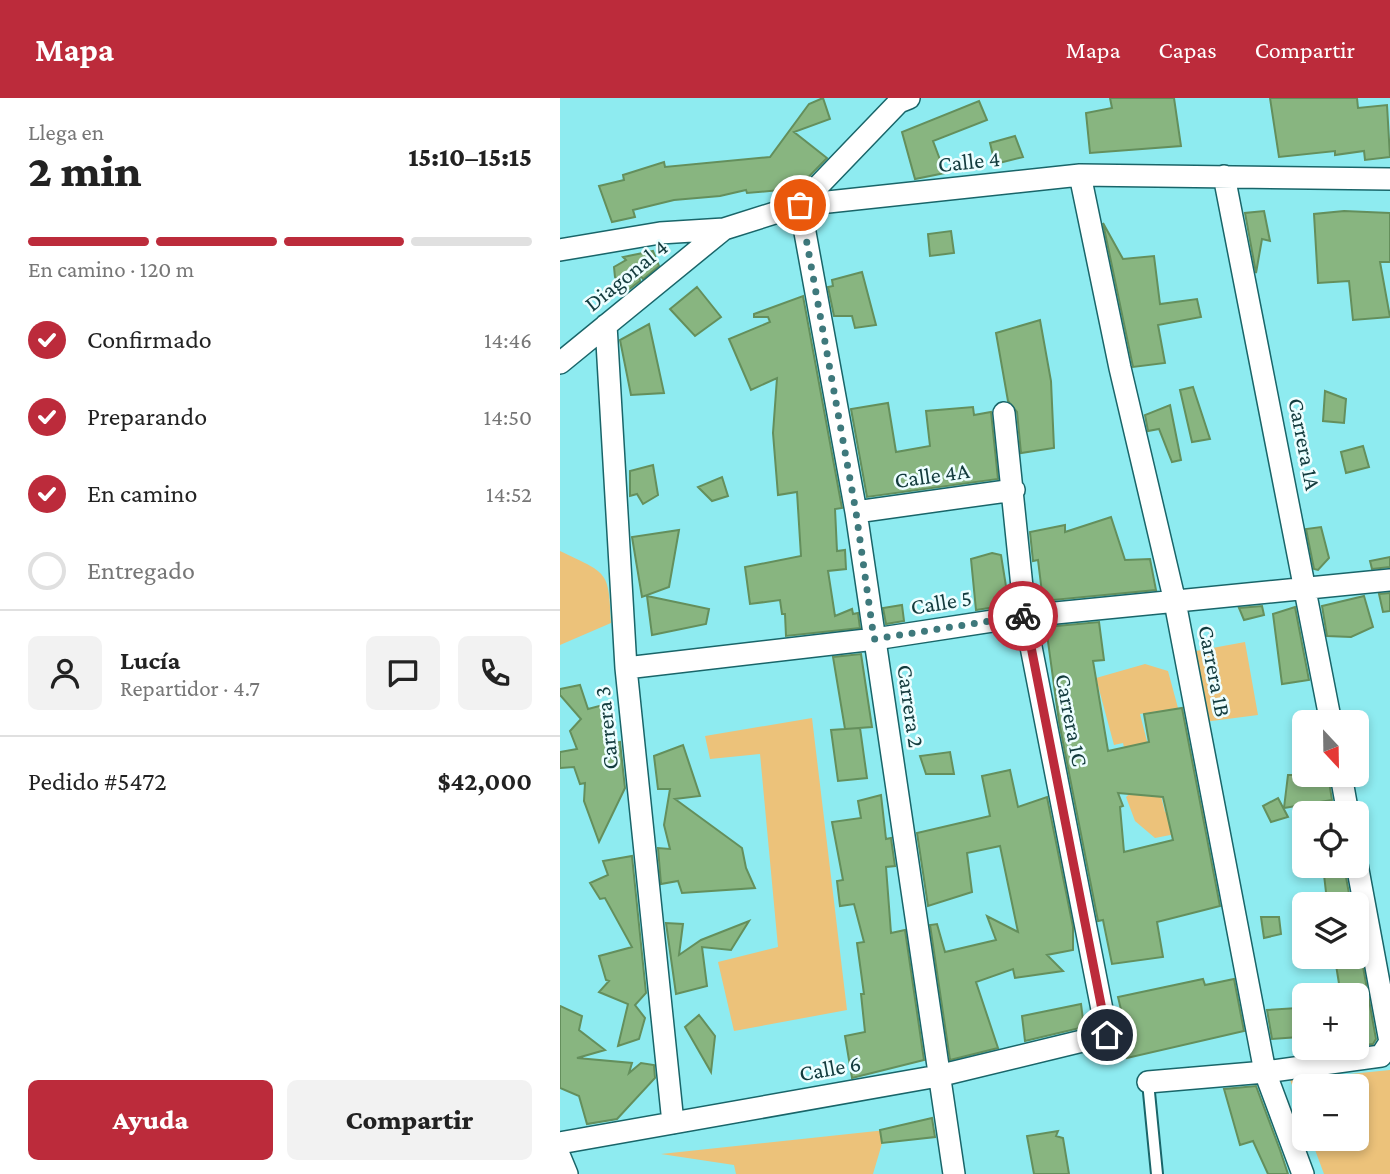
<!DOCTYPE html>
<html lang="es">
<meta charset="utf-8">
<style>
body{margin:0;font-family:"Crimson Pro",serif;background:#f2f2f2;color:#222;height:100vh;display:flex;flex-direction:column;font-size:26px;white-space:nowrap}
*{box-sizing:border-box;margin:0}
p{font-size:23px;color:#767676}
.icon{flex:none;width:38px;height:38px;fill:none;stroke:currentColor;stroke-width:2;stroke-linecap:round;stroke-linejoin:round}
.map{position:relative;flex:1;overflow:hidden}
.details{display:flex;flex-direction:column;background:#fff;width:560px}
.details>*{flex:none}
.needle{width:46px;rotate:158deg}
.buttons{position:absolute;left:732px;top:612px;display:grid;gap:14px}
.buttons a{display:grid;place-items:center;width:77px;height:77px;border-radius:10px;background:#fff;box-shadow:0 4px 10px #0003;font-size:35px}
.pin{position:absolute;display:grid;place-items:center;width:60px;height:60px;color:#fff;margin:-30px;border:4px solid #fff;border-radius:50%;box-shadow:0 2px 7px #0007}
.courier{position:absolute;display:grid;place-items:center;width:70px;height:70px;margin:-35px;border:5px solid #bc2b3b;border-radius:50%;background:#fff;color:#222;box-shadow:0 2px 9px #0007}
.head em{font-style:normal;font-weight:800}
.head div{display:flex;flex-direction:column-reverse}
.head{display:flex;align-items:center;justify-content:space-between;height:119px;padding:0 28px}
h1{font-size:46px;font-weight:800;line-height:52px}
.bar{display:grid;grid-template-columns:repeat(4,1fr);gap:10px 7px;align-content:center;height:84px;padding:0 28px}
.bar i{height:9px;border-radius:5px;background:#e0e0e0}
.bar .selected{background:#bc2b3b}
.bar p{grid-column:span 4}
.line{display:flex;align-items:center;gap:18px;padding:0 28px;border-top:2px solid #e0e0e0}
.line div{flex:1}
.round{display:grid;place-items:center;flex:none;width:74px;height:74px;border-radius:10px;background:#f2f2f2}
ol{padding:0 28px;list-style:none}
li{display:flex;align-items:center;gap:21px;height:77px}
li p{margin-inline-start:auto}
li .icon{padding:7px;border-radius:50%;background:#bc2b3b;color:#fff;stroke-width:4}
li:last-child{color:#767676}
li i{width:38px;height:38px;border:4px solid #e0e0e0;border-radius:50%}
.primary-button{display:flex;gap:14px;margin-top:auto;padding:14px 28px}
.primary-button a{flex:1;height:80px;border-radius:10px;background:#bc2b3b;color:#fff;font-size:28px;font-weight:800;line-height:80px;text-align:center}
.primary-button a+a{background:#f2f2f2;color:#222}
header{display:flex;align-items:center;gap:42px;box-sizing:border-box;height:98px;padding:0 35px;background:#bc2b3b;color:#fff}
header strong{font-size:33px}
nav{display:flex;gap:38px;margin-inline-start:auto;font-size:24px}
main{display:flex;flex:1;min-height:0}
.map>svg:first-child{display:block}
.green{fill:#ecc27a}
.building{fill:#88b580;stroke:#648f5c;stroke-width:2;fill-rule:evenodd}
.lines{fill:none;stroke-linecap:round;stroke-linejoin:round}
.lane-casing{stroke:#196569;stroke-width:14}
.street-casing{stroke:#196569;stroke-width:24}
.lane{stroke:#fff;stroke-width:10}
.street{stroke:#fff;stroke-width:21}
.done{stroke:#3e797c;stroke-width:7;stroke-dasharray:0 12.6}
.route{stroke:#bc2b3b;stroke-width:9}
.labels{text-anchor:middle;stroke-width:5;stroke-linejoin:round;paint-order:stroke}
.street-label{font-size:23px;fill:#133b3d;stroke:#edfeff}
</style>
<header>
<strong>Mapa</strong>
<nav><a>Mapa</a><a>Capas</a><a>Compartir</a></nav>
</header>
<main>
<section class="details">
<div class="head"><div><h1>2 min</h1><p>Llega en</p></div><em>15:10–15:15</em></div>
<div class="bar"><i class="selected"></i><i class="selected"></i><i class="selected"></i><i></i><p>En camino · 120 m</p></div>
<ol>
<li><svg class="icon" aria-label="check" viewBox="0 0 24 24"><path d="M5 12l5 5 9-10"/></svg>Confirmado<p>14:46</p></li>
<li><svg class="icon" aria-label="check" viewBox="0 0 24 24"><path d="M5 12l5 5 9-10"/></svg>Preparando<p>14:50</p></li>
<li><svg class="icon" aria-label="check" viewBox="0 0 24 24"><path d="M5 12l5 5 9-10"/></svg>En camino<p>14:52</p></li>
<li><i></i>Entregado</li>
</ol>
<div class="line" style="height:126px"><a class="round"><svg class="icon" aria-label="person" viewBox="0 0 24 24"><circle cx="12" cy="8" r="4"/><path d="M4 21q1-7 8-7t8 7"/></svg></a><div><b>Lucía</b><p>Repartidor · 4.7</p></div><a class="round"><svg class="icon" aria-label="chat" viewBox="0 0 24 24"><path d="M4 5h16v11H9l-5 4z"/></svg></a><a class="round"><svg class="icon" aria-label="phone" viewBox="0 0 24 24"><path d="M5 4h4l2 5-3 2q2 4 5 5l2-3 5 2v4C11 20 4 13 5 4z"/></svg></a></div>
<div class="line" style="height:91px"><div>Pedido #5472</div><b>$42,000</b></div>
<div class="primary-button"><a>Ayuda</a><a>Compartir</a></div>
</section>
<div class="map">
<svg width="830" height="1076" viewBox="0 0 830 1076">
<rect width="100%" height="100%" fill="#8eebf0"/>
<!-- green -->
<path class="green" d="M0 453C47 476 49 471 51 525L0 547Z
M685 544 698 617 644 624 636 553Z
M585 566 608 573 618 610 580 616 605 714 642 706 646 730 595 740 575 723 566 699 574 692 563 645 554 647 536 580Z
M252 620 287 912 174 933 158 864 218 849 200 656 150 661 145 638Z
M830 972V1076H764L751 1041H796V989H744V1020L730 982Z
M326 1032 313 1076H176L174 1067 101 1056Z"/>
<!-- building -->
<path class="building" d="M263 0 270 21 234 34 267 60 233 95 224 98 220 92 187 95 186 92 160 98 114 102 73 112 75 119 52 124 39 88 64 82 63 77 104 64 105 69 210 59 249 6Z
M550 0H614L621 48 530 55 526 15 552 10Z
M710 0H797L798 10 827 7 830 59 805 62 804 53 775 57V53L719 59Z
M419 3 427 22 373 43 385 75 355 81 342 34Z
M455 38 463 59 435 66 430 45Z
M704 113 710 143 702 141 696 175 685 115Z
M784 113 830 115V164H820L830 219 793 222 789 183 758 185 754 116Z
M543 125 563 161 594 158 600 206 637 201 641 219 598 227 605 265 573 269Z
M391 133 394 155 370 158 368 136Z
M93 153 99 168 83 181 79 176 80 183 67 193 55 179 54 169 66 162 63 159Z
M302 174 316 227 295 230 292 218H274L268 189 273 188 272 182Z
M137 189 161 219 135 238 110 211Z
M243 198 282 410 275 411 277 453 285 452 286 471 268 473 275 518 292 511 293 516 298 515 300 530 226 538 225 516H222L220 502 190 506 185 469 241 458 237 394 218 397 213 335 217 280 191 292 169 241 210 224 208 219H194V216Z
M480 222 491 283 494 350 461 355 457 314 448 303 436 235Z
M89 226 104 295 71 297 60 242Z
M633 289 650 341 632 344 620 292Z
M765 293 786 301 784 325 763 323Z
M328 305 336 354 370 348 366 313 413 309 414 317 431 314 438 381 307 399 291 311Z
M610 307 621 362 612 364 599 331 588 333 585 317Z
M803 348 809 369 786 375 781 354Z
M93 367 98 397 83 406 77 396 70 398V373Z
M162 379 168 398 152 403 138 389Z
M551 419 565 462 590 461 596 492 483 503 478 462 473 463 470 434 505 427V434Z
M761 429 769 460 758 472 754 471 746 431Z
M119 432 109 489 82 499 72 439Z
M432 455 441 457 449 507 416 512 411 461Z
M830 459V469L812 471 810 463Z
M830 495V513L823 514 819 496Z
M87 498 149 511 146 526 92 537Z
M804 498 813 529 791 539 767 538 762 508Z
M342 507 344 523 326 526 323 510Z
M702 508 704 517 684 522 679 510Z
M735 509 749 582 722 586 713 516Z
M539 524 544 562 533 563 548 653 589 644 584 616 622 610 660 808 597 824 603 859 552 866 543 822 538 823 499 624 486 529ZM558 695 603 699 613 742 564 754 560 709 563 708Z
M301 556 312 629 285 631 273 559Z
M20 587 28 611 43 607V629L49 646 60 644 65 690 39 744 24 703 25 685 20 686 14 669 0 670V654L17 651 10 633 21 621 0 597V591Z
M300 630 307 680 278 683 271 632Z
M123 647 140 698 115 701 182 750 186 770 195 790 122 795 118 783 101 786 98 750 110 751 104 727 110 691H98L94 658Z
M390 654 394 676H366L360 658Z
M450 672 458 709 487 699 513 829V852L487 857 503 873 455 880 453 871 416 884 438 950 390 962 370 827 377 826 385 854 436 842 427 818 458 834 440 748 407 755 412 794 368 808 357 735 430 718 422 678Z
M728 677H768L772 702 724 710Z
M321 697 326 741 331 740 335 768 326 769 331 835 345 832 364 962 292 980 285 938 305 934 301 896H304L297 845 304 844 294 806 280 808 277 783 283 782 272 724 301 720 298 703Z
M718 700 728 719 711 724 703 708Z
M72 758 86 895 75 907 85 920 79 941 58 948 68 906 39 894 49 883 46 882 39 858 72 849 45 800 40 801 30 785 48 777 43 763Z
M763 768H784L790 801 767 803Z
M701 819H719L721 836 704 840Z
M189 823 171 852 142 849 147 888 116 896 106 825 123 826 119 857 141 842Z
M802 863 816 941 813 946 796 948V898H781L776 867Z
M643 881 645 887 674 881 684 933 567 960 568 941 558 899Z
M521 906 524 929 465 943 462 918Z
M0 908 22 918 19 932 45 952 17 960 72 965 69 975 81 965 94 967 95 980 57 1021 27 1026 19 998 0 990Z
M737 910 739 939 712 941 707 912Z
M139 917 155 938 151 974 125 929Z
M696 988 720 1052 728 1076H708L693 1043 680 1047 664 991Z
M372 1020 375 1039 322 1045 320 1032Z
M498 1033 496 1038 503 1040 509 1076H474L467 1038Z"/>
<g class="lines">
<defs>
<path id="lane" d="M588 984 597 1076"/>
<path id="street" d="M349 0 339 4 240 107 296 414 394 1076
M520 77 560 270 615 504 705 974 743 1076
M664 78 771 625
M0 152 100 135 164 131 240 107 520 77 830 81
M46 227 66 570 113 1025
M0 265 164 131
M296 414 454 392
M66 570 315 541 465 518 830 482
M781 677 788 716
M588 984 705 974 821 958 830 944 796 761
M0 1045 378 978 547 937 465 518 444 315
M0 1059 7 1076"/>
</defs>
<!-- lane casing -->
<use href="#lane" class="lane-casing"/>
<!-- street casing -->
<use href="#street" class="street-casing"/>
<!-- lane -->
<use href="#lane" class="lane"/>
<!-- street -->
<use href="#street" class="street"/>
</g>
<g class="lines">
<!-- done -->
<path class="done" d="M240 107 296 414 314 541 463 518"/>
<!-- route -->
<path class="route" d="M463 518H465L547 937"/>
</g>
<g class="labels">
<!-- street labels -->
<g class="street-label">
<text transform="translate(409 63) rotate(-6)" y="8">Calle 4</text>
<text transform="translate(66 177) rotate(-39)" y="8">Diagonal 4</text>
<text transform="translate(745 346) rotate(79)" y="8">Carrera 1A</text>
<text transform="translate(372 377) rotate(-8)" y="8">Calle 4A</text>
<text transform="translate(381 504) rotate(-9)" y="8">Calle 5</text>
<text transform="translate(655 573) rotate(79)" y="8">Carrera 1B</text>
<text transform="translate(351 608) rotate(82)" y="8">Carrera 2</text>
<text transform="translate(512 622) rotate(79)" y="8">Carrera 1C</text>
<text transform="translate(46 630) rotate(-96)" y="8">Carrera 3</text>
<text transform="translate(270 970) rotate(-10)" y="8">Calle 6</text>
</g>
</g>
</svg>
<div class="buttons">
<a><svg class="needle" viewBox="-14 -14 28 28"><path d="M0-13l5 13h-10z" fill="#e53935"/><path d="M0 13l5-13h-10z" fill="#767676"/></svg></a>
<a><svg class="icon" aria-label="locate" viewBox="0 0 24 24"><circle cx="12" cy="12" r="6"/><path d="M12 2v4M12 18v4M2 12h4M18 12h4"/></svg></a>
<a><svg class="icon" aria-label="layers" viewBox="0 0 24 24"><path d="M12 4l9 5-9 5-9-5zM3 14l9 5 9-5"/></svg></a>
<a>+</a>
<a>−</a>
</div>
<div class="pin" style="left:240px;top:107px;background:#ea580c"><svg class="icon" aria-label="bag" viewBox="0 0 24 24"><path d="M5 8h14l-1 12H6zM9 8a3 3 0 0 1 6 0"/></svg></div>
<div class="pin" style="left:547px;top:937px;background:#1f2937"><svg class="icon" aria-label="home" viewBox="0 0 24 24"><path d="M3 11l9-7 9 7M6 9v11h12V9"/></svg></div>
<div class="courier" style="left:463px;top:518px"><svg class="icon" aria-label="bike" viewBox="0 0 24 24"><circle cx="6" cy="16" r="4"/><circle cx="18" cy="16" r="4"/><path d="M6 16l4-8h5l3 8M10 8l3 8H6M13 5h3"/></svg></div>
</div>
</main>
